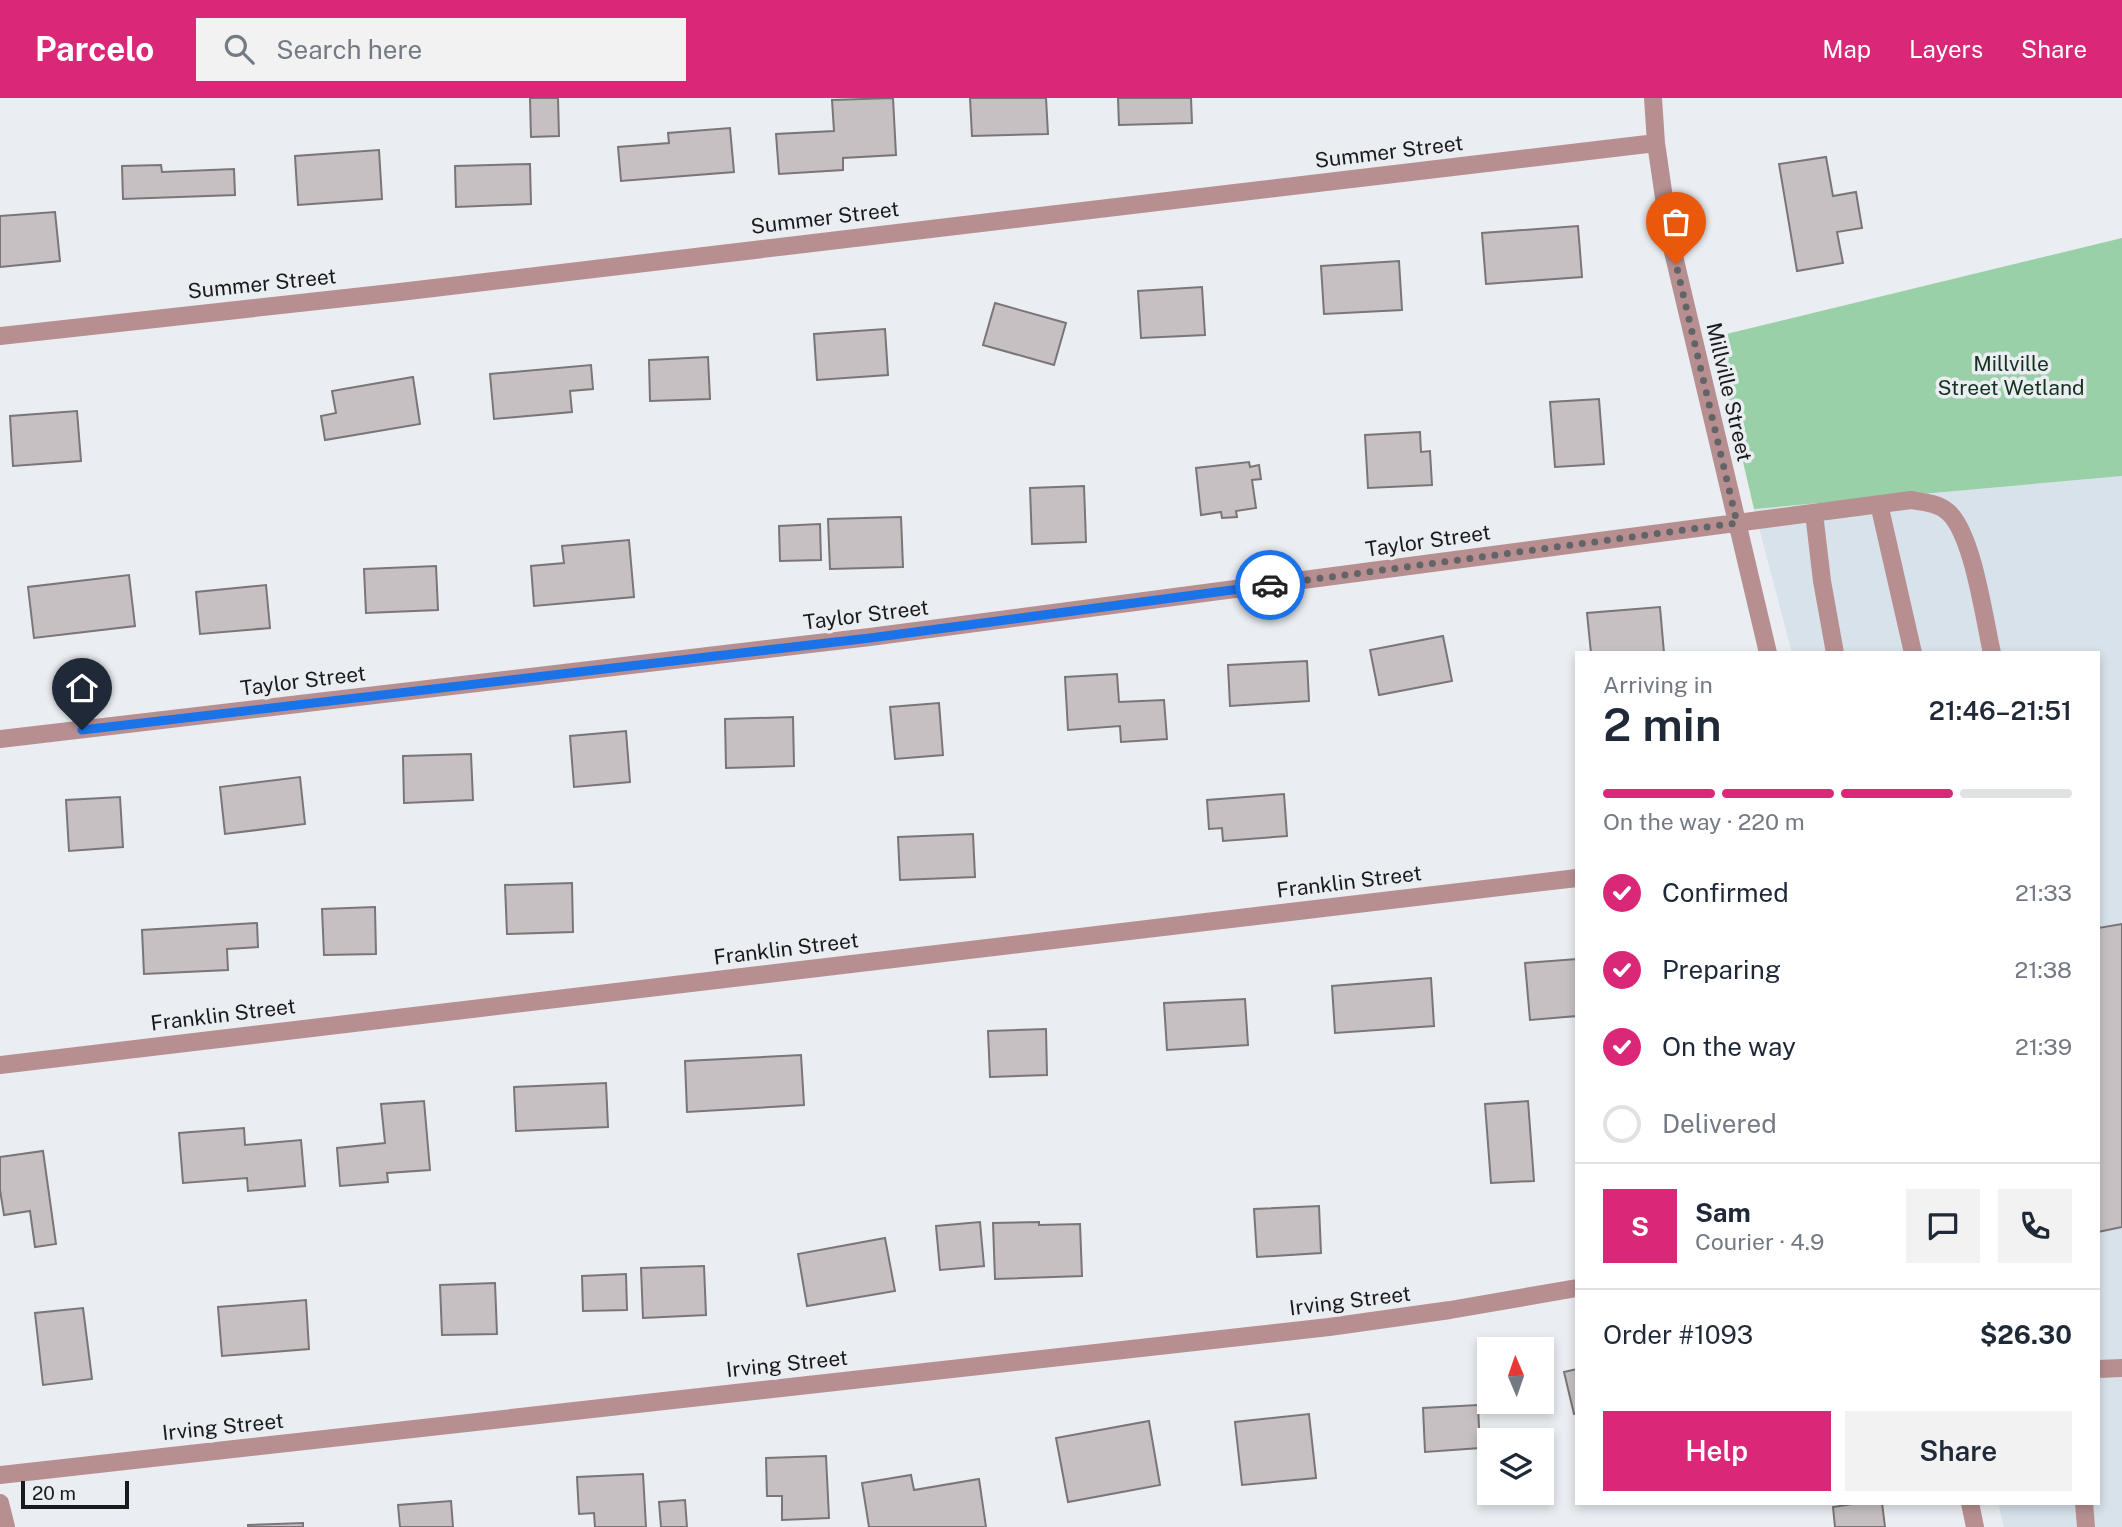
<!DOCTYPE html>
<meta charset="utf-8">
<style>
body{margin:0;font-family:"Public Sans",sans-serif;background:#f2f2f3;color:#1f2937;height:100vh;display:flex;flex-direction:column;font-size:26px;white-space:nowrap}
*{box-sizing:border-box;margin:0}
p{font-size:23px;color:#747a83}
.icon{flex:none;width:38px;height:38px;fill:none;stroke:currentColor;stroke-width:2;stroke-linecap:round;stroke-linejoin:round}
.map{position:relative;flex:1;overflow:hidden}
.details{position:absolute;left:1575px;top:553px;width:525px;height:854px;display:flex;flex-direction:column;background:#fff;border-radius:0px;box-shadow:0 4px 10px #0003}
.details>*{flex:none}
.needle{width:46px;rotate:358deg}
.tools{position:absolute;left:1477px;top:1239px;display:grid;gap:14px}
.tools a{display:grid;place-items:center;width:77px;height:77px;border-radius:0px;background:#fff;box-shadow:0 4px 10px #0003;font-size:35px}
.scale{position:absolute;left:21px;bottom:18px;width:108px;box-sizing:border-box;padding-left:7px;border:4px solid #191a1c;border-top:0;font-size:19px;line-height:24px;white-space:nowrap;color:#191a1c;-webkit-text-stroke:5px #eaedf1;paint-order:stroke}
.pin{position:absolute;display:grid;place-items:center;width:60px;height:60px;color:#fff;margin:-72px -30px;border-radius:50% 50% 50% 0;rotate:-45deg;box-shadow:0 0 7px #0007}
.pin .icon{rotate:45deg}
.courier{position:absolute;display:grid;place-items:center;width:70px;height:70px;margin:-35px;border:5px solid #1a73e8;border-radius:50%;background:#fff;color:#222;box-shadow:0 2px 9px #0007}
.head em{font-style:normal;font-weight:600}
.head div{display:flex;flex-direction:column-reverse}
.head{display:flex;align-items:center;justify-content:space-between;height:119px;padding:0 28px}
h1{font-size:46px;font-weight:600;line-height:52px}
.bar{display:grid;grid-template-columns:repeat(4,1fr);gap:10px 7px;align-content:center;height:84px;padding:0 28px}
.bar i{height:9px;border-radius:5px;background:#e0e1e3}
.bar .active{background:#db2777}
.bar p{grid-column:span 4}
.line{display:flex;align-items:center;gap:18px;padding:0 28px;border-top:2px solid #e0e1e3}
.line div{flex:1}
.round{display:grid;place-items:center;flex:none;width:74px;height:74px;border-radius:0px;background:#f2f2f3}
ol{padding:0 28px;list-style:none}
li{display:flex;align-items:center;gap:21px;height:77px}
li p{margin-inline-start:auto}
li .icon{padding:7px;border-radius:50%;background:#db2777;color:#fff;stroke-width:4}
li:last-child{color:#747a83}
li i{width:38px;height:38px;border:4px solid #e0e1e3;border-radius:50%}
.button{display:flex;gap:14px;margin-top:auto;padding:14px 28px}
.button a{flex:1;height:80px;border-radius:0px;background:#db2777;color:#fff;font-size:28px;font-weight:600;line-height:80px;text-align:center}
.button a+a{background:#f2f2f3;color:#1f2937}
header{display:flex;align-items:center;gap:42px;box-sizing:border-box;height:98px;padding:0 35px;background:#db2777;color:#fff}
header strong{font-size:33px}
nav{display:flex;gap:38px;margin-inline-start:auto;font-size:24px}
.search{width:490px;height:63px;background:#f2f2f3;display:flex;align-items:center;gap:18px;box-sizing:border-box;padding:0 24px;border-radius:0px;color:#747a83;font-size:26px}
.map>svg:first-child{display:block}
.built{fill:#d8e2eb}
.green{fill:#99d0a7}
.building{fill:#c6c0c2;stroke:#7a7577;stroke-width:2}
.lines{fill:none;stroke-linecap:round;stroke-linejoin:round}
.minor{stroke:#b78f91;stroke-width:18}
.done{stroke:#626467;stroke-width:7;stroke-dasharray:0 12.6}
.route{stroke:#1a73e8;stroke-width:9}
.labels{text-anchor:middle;stroke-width:7;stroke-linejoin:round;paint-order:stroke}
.street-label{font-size:21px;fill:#191a1c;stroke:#eaedf1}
.park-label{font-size:21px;fill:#13331d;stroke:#eaedf1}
</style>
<header>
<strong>Parcelo</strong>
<div class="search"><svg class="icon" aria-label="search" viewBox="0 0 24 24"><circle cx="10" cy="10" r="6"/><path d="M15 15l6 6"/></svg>Search here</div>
<nav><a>Map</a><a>Layers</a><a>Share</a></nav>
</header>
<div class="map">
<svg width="2122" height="1429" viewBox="0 0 2122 1429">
<rect width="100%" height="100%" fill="#eaedf1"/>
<!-- built -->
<path class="built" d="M2122 378V1429H2004L1998 1405H2098V555H1792L1754 411Z"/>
<!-- green -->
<path class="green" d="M2122 140V378L1754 411 1714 239Z"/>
<!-- building -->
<path class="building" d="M530 0H558L559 38 531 39Z
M893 0 896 57 843 60V72L779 76 776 36 834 33 832 2Z
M970 0H1046L1048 36 972 38Z
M1118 0H1191L1192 25 1119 27Z
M730 30 734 74 621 83 618 49 669 45 668 35Z
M379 52 382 101 298 107 295 58Z
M1826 59 1833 98 1856 94 1862 130 1837 134 1843 165 1797 173 1779 66Z
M530 66 531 106 456 109 455 68Z
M161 67 162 74 234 71 235 97 123 101 122 68Z
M55 114 60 163 0 169V118Z
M1578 128 1582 179 1486 186 1482 135Z
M1399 163 1402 212 1324 216 1321 168Z
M1202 189 1205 237 1141 240 1138 193Z
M995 205 1066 225 1054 267 983 247Z
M885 231 888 277 817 282 814 236Z
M708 259 710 301 650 303 649 262Z
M591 267 593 291 570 293 572 314 494 321 490 276Z
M413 279 420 326 325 342 321 318 336 315 332 293Z
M1599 301 1604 366 1555 369 1550 304Z
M77 313 81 363 13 368 10 318Z
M1420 334 1421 354 1430 353 1432 387 1368 390 1365 337Z
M1249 364 1250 369 1259 367 1261 381 1252 382 1256 410 1236 413 1237 419 1222 420 1221 414 1201 417 1196 370Z
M1084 388 1086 444 1032 446 1030 390Z
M901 419 903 469 830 471 828 421Z
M820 426 821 462 780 463 779 428Z
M629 442 634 499 534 508 531 468 564 465 562 448Z
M436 468 438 512 366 515 364 471Z
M129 477 135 528 34 540 28 489Z
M266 487 270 530 200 536 196 494Z
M1660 509 1664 555H1591L1587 515Z
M1443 538 1452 583 1379 597 1370 552Z
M1307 563 1309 603 1230 608 1228 567Z
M1117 576 1119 604 1164 602 1167 641 1121 644 1120 628 1068 632 1065 579Z
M939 605 943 657 895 661 890 609Z
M793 619 794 668 726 670 725 621Z
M626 633 630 684 574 689 570 638Z
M471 656 473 702 404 705 403 658Z
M300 679 305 726 225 736 220 689Z
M1284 696 1287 738 1223 743 1222 730 1209 731 1207 702Z
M120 699 123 749 69 753 66 702Z
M973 736 975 779 900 782 898 739Z
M572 785 573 834 507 836 505 787Z
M375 809 376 856 324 857 322 811Z
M257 825 258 849 227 851 228 872 144 876 142 832Z
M2122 826V1129L2098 1134V830Z
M1577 861V918L1530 922 1525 865Z
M1431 880 1434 928 1335 935 1332 888Z
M1245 901 1248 947 1167 952 1164 905Z
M1046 931 1047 977 990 979 988 933Z
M801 957 804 1007 687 1014 685 963Z
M606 985 608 1029 516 1033 514 989Z
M424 1003 430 1072 387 1075 388 1084 340 1088 337 1050 385 1045 381 1006Z
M1528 1003 1534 1083 1491 1085 1485 1006Z
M244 1030 245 1047 301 1042 305 1088 248 1093 247 1080 183 1085 179 1035Z
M43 1053 56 1146 35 1149 30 1113 4 1117 0 1092V1059Z
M1319 1108 1321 1155 1257 1159 1254 1111Z
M980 1124 984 1168 940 1172 936 1128Z
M1039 1124V1127L1080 1126 1082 1178 995 1181 993 1125Z
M885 1140 895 1193 807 1208 798 1156Z
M704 1168 706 1217 643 1220 641 1170Z
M626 1176 627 1212 583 1213 582 1178Z
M495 1185 497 1236 442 1237 440 1187Z
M306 1202 309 1251 222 1258 218 1209Z
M83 1210 92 1281 43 1287 35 1215Z
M1577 1271V1315L1574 1316 1564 1274Z
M1478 1307 1480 1350 1425 1354 1423 1310Z
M1309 1316 1316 1380 1242 1387 1235 1324Z
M1149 1323 1160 1387 1068 1404 1056 1340Z
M826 1358 829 1420 782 1422V1398H767L766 1360Z
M643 1376 646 1429H595L594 1415 579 1416 577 1379Z
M911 1377 914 1392 979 1381 986 1429H869L862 1385Z
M685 1402 687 1429H661L659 1404Z
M451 1403 453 1429H400L398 1407Z
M1859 1405H1882L1885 1429H1835L1833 1409Z
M303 1425V1429H248V1427Z"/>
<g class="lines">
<!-- minor -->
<path class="minor" d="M1653 0 1656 45 1670 141 1768 555
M0 238 400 194 1656 45
M1879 406 1913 555
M1814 415 1822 483 1835 555
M0 641 870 539 1911 402C1923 404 1938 405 1948 414 1973 436 1984 520 1992 555
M0 967 1577 780
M2098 1271 2122 1270
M0 1377 1329 1229 1450 1212 1577 1190
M0 1405 6 1429
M1970 1405 1975 1429
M2084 1405 2086 1429"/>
</g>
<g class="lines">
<!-- done -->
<path class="done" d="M1270 487 1737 425 1676 166"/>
<!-- route -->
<path class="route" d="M82 632 870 540 1270 487"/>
</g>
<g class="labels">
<!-- street labels -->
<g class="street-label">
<text transform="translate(1389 54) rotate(-7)" y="7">Summer Street</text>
<text transform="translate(825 120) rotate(-7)" y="7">Summer Street</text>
<text transform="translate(262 186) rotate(-6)" y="7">Summer Street</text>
<text transform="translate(1729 294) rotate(77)" y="7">Millville Street</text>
<text transform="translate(1428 443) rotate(-8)" y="7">Taylor Street</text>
<text transform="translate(866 517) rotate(-7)" y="7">Taylor Street</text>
<text transform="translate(303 583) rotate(-7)" y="7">Taylor Street</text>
<text transform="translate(1349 784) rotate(-7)" y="7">Franklin Street</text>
<text transform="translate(786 851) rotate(-7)" y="7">Franklin Street</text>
<text transform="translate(223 917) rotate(-7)" y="7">Franklin Street</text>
<text transform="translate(1350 1203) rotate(-7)" y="7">Irving Street</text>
<text transform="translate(787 1266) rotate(-6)" y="7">Irving Street</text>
<text transform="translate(223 1329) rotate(-6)" y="7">Irving Street</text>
</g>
<!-- park labels -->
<g class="park-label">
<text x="2011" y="273">Millville<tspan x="2011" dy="24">Street Wetland</tspan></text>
</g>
</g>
</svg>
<div class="tools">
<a><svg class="needle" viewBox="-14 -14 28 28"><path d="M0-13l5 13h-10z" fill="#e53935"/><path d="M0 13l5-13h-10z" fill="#747a83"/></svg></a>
<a><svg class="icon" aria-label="layers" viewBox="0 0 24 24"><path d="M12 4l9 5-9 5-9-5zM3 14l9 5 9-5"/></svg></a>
</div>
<div class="scale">20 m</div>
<div class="pin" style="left:1676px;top:166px;background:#ea580c"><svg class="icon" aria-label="bag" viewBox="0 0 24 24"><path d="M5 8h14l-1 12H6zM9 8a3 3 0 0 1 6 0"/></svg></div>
<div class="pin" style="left:82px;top:632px;background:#1f2937"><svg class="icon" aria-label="home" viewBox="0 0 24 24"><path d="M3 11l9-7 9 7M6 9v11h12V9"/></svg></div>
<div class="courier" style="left:1270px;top:487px"><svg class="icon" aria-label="car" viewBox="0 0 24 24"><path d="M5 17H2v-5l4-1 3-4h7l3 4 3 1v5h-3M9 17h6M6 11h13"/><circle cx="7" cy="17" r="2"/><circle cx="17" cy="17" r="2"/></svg></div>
<section class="details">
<div class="head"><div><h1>2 min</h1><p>Arriving in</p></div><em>21:46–21:51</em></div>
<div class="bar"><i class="active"></i><i class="active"></i><i class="active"></i><i></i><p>On the way · 220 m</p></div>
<ol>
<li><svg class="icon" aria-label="check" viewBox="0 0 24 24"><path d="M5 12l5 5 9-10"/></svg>Confirmed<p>21:33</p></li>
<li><svg class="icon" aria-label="check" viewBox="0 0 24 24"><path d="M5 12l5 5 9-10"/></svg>Preparing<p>21:38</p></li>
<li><svg class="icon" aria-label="check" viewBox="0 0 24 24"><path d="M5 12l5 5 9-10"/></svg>On the way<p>21:39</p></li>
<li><i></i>Delivered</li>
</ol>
<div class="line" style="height:126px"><b class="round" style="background:#db2777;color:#fff">S</b><div><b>Sam</b><p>Courier · 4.9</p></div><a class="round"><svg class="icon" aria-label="chat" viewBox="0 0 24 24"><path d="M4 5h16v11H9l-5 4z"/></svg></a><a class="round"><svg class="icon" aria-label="phone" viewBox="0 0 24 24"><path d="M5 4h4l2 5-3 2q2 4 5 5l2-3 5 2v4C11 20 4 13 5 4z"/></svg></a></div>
<div class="line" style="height:91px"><div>Order #1093</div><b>$26.30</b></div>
<div class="button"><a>Help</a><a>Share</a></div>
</section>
</div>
